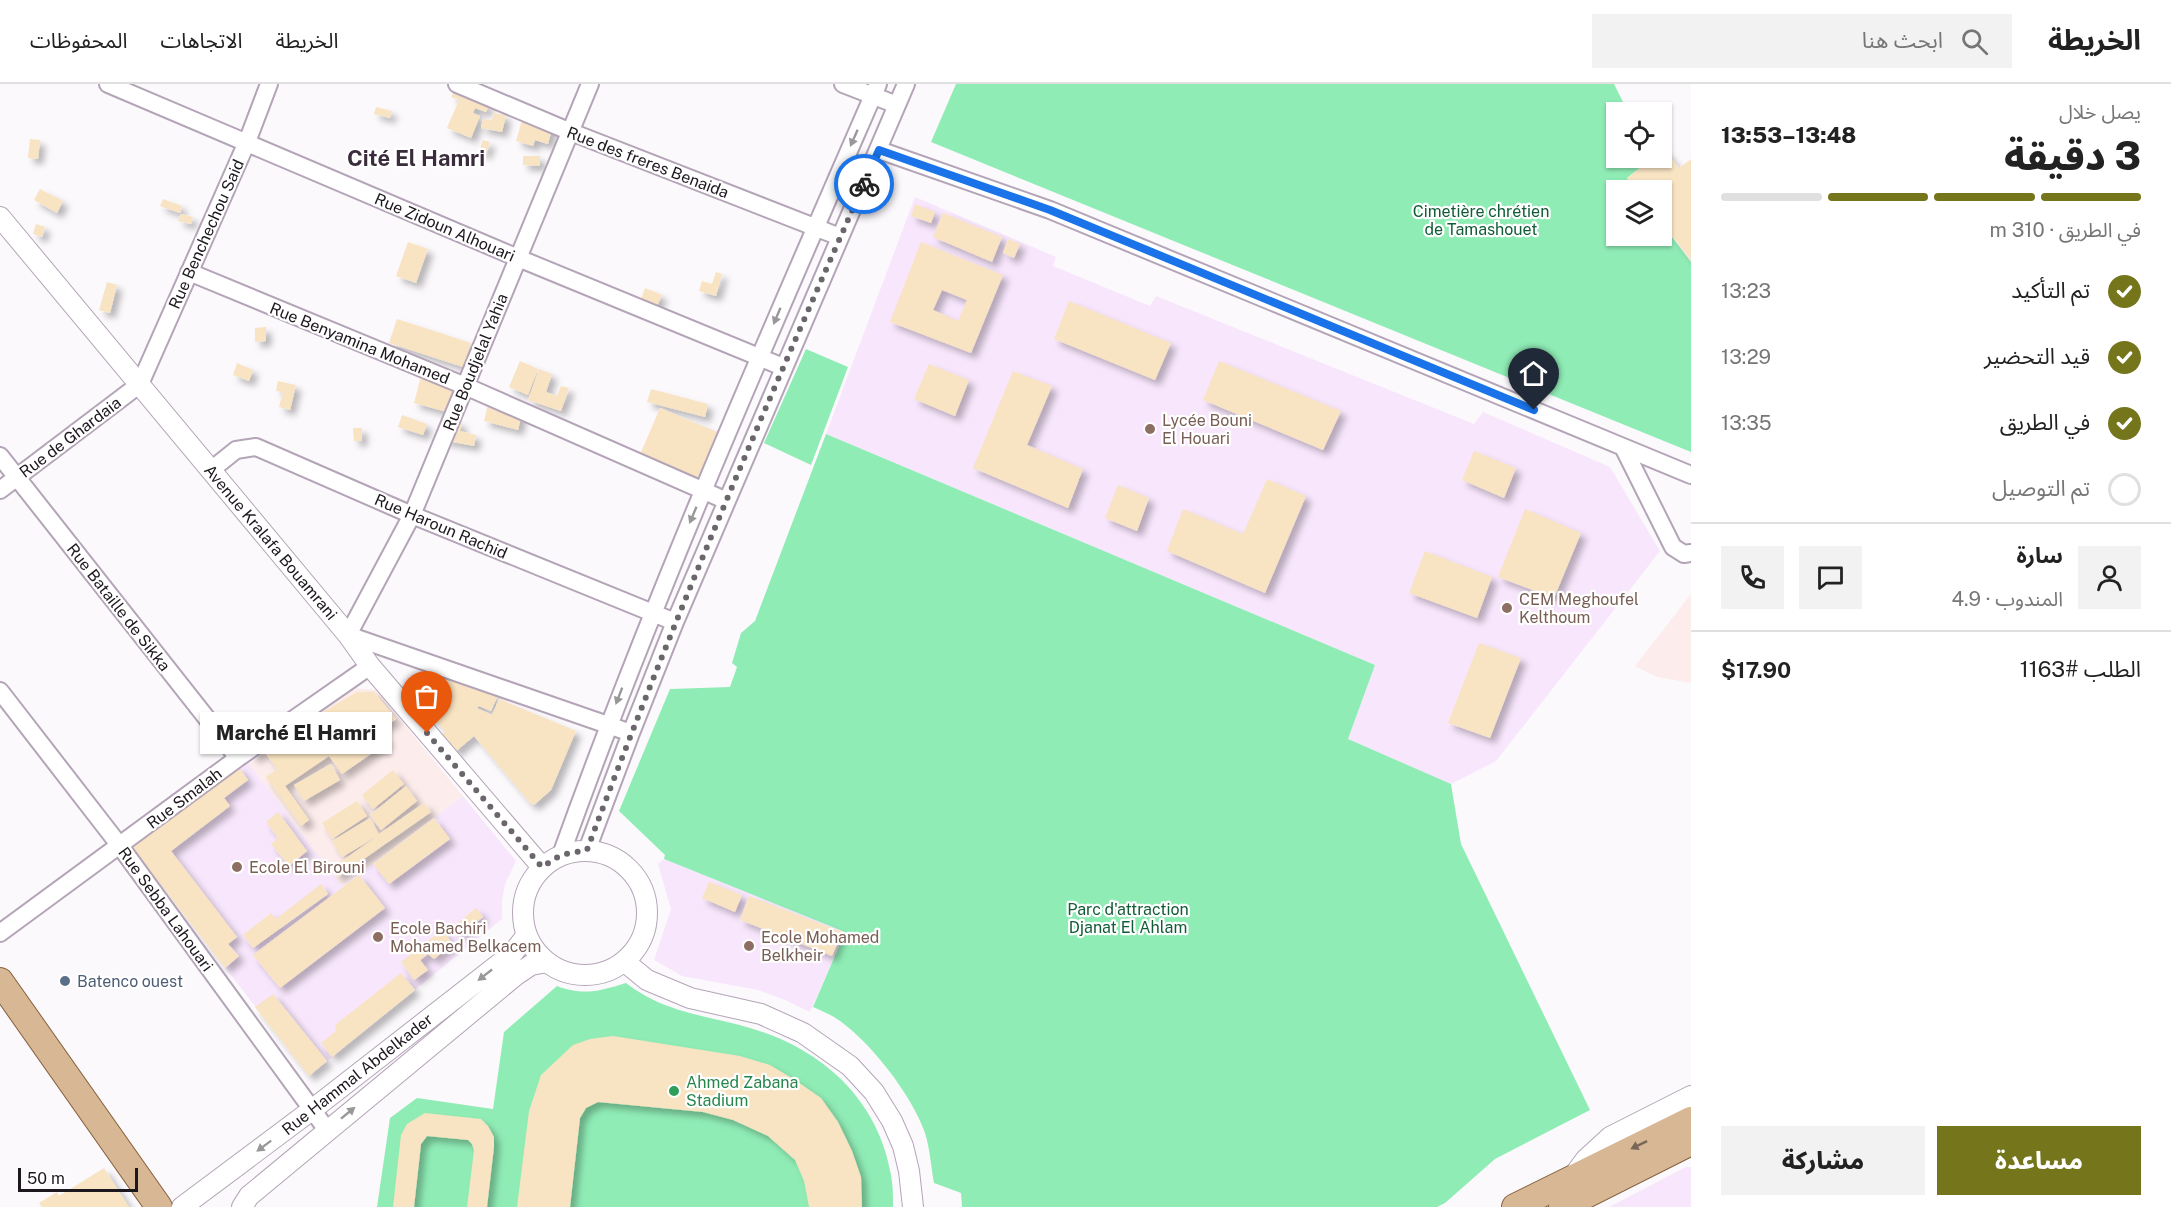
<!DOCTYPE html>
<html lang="ar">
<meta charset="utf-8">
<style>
body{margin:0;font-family:"Public Sans","Noto Sans Arabic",sans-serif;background:#f2f2f2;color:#222;direction:rtl;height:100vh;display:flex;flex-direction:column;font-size:22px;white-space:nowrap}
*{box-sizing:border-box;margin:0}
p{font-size:20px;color:#767676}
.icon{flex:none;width:33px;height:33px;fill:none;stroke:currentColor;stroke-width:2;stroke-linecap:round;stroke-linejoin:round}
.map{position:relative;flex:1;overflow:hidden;direction:ltr}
.drawer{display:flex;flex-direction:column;background:#fff;width:480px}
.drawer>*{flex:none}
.controls{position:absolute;left:1606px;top:18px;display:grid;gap:12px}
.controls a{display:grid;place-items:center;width:66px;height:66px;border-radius:0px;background:#fff;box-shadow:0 2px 4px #0004;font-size:30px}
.scale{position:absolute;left:18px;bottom:15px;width:120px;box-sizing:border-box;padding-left:6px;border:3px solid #1d171e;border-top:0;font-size:16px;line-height:21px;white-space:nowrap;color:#1d171e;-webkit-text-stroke:4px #fff;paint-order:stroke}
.pin{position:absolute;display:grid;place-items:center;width:51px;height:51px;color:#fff;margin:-62px -26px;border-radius:50% 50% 50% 0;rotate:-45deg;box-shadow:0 0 6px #0007}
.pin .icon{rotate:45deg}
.courier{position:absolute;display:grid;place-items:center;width:60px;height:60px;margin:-30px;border:4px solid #1a73e8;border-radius:50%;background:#fff;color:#222;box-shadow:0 2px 8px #0007}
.bubble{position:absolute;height:42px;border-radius:0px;background:#fff;box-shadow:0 2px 4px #0004;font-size:20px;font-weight:800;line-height:42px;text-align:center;direction:rtl}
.headline em{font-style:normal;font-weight:800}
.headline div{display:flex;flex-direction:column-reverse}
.headline{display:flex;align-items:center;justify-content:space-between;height:102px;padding:0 30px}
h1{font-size:39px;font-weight:800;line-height:45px}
.bar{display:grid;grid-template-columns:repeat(4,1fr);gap:9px 6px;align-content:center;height:72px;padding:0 30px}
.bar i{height:8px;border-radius:4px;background:#e0e0e0}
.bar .on{background:#75761c}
.bar p{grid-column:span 4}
.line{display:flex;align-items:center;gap:15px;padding:0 30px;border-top:2px solid #e0e0e0}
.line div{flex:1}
.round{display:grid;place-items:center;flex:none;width:63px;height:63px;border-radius:0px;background:#f2f2f2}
ol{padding:0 30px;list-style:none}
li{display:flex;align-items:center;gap:18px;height:66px}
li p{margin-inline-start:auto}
li .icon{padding:6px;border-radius:50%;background:#75761c;color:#fff;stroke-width:4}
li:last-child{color:#767676}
li i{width:33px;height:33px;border:3px solid #e0e0e0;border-radius:50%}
.button{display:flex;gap:12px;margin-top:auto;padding:12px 30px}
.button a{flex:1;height:69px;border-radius:0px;background:#75761c;color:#fff;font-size:24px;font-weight:800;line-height:69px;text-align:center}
.button a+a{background:#f2f2f2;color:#222}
header{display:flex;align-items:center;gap:36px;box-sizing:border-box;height:84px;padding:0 30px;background:#fff;border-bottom:2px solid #e0e0e0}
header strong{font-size:28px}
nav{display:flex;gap:33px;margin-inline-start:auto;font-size:21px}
.search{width:420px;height:54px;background:#f2f2f2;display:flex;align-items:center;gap:15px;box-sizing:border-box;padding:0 21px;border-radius:0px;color:#767676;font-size:22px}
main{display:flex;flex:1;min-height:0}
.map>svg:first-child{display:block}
.commercial{fill:#fceceb}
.built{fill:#f8e6fc}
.green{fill:#8fecb5}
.building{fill:#f8e3c2;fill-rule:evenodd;filter:url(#shadow)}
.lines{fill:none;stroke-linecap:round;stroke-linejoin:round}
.minor-casing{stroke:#b4a4b7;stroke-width:20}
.tertiary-casing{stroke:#b4a4b7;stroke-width:22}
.primary-casing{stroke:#85603d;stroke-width:28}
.minor{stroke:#fff;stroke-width:16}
.tertiary{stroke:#fff;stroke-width:20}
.primary{stroke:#d7b794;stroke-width:26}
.oneway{fill:#99979a}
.oneway2{fill:#7a6759}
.done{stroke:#6b666c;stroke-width:6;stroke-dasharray:0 10.8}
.route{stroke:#1a73e8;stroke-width:8}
.education-dot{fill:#8d6e63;stroke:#fff;stroke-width:2}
.service-dot{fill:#5c6f8a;stroke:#fff;stroke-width:2}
.leisure-dot{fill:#2e9e5b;stroke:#fff;stroke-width:2}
.labels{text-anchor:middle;stroke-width:4.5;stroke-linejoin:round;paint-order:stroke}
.street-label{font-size:16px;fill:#1d171e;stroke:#fff}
.park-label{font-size:16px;fill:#115b37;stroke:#fff}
.education-label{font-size:16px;fill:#785e54;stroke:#fff;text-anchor:start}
.service-label{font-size:16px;fill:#4e5e75;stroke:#fff;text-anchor:start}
.leisure-label{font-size:16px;fill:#27864d;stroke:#fff;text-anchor:start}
.district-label{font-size:22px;font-weight:bold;fill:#3a2c3c;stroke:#fff}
</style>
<header>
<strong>الخريطة</strong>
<div class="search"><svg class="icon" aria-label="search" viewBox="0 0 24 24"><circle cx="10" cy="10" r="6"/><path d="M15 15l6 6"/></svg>ابحث هنا</div>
<nav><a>الخريطة</a><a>الاتجاهات</a><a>المحفوظات</a></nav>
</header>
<main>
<section class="drawer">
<div class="headline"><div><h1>3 دقيقة</h1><p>يصل خلال</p></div><em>13:48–13:53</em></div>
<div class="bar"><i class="on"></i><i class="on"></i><i class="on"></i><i></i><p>في الطريق · 310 m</p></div>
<ol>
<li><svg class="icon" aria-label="check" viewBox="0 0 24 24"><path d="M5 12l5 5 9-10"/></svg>تم التأكيد<p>13:23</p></li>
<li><svg class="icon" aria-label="check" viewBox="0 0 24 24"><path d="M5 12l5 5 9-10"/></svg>قيد التحضير<p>13:29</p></li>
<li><svg class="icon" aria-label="check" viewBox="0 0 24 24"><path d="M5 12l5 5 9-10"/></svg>في الطريق<p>13:35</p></li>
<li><i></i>تم التوصيل</li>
</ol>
<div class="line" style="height:108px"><a class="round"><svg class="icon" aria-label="person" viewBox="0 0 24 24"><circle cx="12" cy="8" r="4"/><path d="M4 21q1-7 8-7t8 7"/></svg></a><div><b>سارة</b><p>المندوب · 4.9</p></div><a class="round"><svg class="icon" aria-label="chat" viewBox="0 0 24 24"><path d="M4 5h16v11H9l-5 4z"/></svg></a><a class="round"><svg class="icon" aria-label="phone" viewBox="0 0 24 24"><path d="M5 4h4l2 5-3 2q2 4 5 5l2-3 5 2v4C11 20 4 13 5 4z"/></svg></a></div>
<div class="line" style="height:78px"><div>الطلب #1163</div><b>$17.90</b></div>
<div class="button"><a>مساعدة</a><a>مشاركة</a></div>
</section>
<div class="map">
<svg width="1691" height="1123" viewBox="0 0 1691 1123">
<defs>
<filter id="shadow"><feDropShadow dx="5.5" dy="5.5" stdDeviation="3" flood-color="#0004"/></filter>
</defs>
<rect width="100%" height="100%" fill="#fcf9fd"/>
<!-- commercial -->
<path class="commercial" d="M1691 510V599L1657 593 1635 582Z
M355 604 376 606 463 712 342 803 249 680Z"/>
<!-- built -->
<path class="built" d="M915 113 1056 173 1053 182 1150 222 1156 212 1474 340 1483 328 1610 383 1660 467 1496 677 1451 700 1348 655 1375 581 826 350Z
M246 676 342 803 463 712 516 777 505 800 502 817V835L309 992 132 763Z
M664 775 845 848 810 928 785 916 758 906 682 892 654 876 671 825 658 780Z
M1686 1083H1691V1123H1609Z"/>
<!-- green -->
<path class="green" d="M956 0H1614L1628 28H1617V74H1650L1651 75 1627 94 1636 106H1617V152H1662V140L1691 178V368L931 58Z
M806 265 848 283 811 381 764 359Z
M826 350 1375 581 1348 655 1451 700 1461 760 1590 1026 1495 1075 1445 1119 1437 1123H962L961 1109 934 1099C931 1083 930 1065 925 1049 912 1011 868 954 834 933 827 929 820 926 813 923L845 848 664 775 665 771 619 727 670 605 730 603 737 583 732 579 741 549 755 537Z
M626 899C665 929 705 931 750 944 822 965 878 1015 891 1091 893 1101 893 1112 893 1123H377L390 1034 417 1014 493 1025 504 948 557 902C583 912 600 907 626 899Z"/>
<!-- building -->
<path class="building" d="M455 6 489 21 486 28 475 24 473 29 480 32 471 54 447 44 459 16 451 13Z
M376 23 392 27 390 34 374 30Z
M494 29 506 31 502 48 481 44 483 35 492 36Z
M523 33 553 41 548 60 535 56 533 62 516 57Z
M30 55 40 56 38 75 28 74Z
M483 56 490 58 486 70 479 67Z
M1664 65 1679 84 1691 75V176L1662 139V106H1637L1627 94 1653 74H1662V67Z
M523 72H540V82L523 81Z
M40 105 63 117 57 129 34 116Z
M163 115 182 122 180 129 160 122Z
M915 120 935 128 931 139 911 132Z
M943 129 1002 153 992 178 933 153Z
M181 130 193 133 191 140 178 137Z
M36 140 45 143 42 153 33 150Z
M1008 155 1020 160 1014 174 1003 169Z
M408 158 428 165 416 199 396 192Z
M921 158 1003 191 971 269 890 238ZM942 206 967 216 958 237 933 226Z
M716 188 722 190 716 212 699 207 702 197 712 200Z
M107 198 117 201 110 229 99 226Z
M645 204 662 211 657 222 641 215Z
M1069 217 1171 259 1155 296 1054 255Z
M397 235 471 259 463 283 389 259Z
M266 243V257L255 258V244Z
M520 277 538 285 528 311 509 303Z
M1219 277 1341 327 1323 366 1203 316Z
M237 279 253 286 249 297 233 291Z
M929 280 969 296 955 332 914 315Z
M539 285 552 290 546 308 557 312 561 302 569 304 561 327 528 316Z
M1013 287 1052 302 1027 361 1083 385 1068 424 973 384Z
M421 292 454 300 447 328 414 319Z
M278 297 296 301 290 326 279 323 283 308 276 307Z
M651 305 708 320 705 333 647 318Z
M488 321 522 329 518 346 484 337Z
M660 324 717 348 698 399 639 373Z
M402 331 427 340 423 351 398 343Z
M447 334 462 339 460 347 476 351 474 362 443 356 444 349 462 352 443 347Z
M353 344H362V357H354Z
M1474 367 1516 384 1504 414 1462 396Z
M1267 395 1306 412 1265 509 1167 467 1183 425 1243 450Z
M1118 401 1149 414 1137 447 1105 434Z
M1525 425 1581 449 1554 514 1498 493Z
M1425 467 1492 493 1477 534 1409 509Z
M1479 559 1521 574 1490 654 1448 639Z
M441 588 498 611 491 627 479 622 477 624 492 631 499 615 576 647 551 706 534 721 530 719 474 652 455 668 441 651 445 648 433 632 421 627 412 617 426 605 429 597 444 603 438 596Z
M357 608H374L396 635 380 646 388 658 342 690 329 672 285 702 309 736 301 742 266 693 277 685 264 667 255 674 247 663H263Z
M331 680 340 696 304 717 294 701Z
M238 682 248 696 224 714 230 722 171 767 237 853 228 860 239 872 225 884 132 763Z
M393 686 404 700 373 725 362 711Z
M406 702 417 717 381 746 370 731Z
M357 717 367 732 332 755 322 739Z
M424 719 431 728 338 793 332 784 376 753 342 773 332 757 370 734 379 750Z
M278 728 307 767 289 782 271 760 278 754 266 738Z
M434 734 450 755 389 800 373 780Z
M359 791 385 824 280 904 253 871Z
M709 798 742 811 735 828 702 814Z
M321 800 328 810 253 864 243 851 271 829 276 835Z
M749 812 842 848 832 872 740 836Z
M476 824 483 833 460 851 453 843Z
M442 846 453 860 434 875 428 870 420 876 428 886 414 896 401 878Z
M401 889 415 906 332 973 321 959 336 947 335 941Z
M273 910 327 977 309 992 255 923Z
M613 952 740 972 770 981 795 996 821 1014 838 1038 852 1067 861 1093 862 1123H809L804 1097 795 1076 768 1052 733 1036 703 1028 598 1018 586 1024 580 1034 570 1123H517L529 1027 541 991 573 961 590 955Z
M425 1029 481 1035 488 1042 494 1053V1063L487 1123H467L474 1066 472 1060 468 1056 427 1052 421 1060 414 1123H393L401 1051 407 1040Z
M104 1084 129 1123H42L39 1119 57 1108 59 1112Z"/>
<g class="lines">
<defs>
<path id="minor" d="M108 0 518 174 783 283
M457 0 571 48 840 153
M590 0 412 431 348 551 631 649
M843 0 897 21
M879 66 1050 126 1691 391
M189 188 465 302 727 417
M1623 363 1673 463 1684 470 1691 469
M0 372 238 674
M211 386 236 366 256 363 412 431 675 538
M0 406 140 300 247 58 269 0
M0 607 120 762 327 1046
M587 766 631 649 675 538 906 0
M561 771C655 509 767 255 878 0
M0 849 238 674 370 582"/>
<path id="tertiary" d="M0 133 348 551 370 582 542 783
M523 829a62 62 0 1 1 124 0a62 62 0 1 1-124 0Z
M625 878 647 896 690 914 761 930 803 949 850 982 874 1008 892 1037 903 1062 909 1087 913 1123
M1572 1094 1586 1075 1610 1053 1691 1012
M182 1123 313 1025 512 870 527 851
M242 1123 249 1112 516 891 531 881 547 878"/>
<path id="primary" d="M0 897 159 1123
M1515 1123 1691 1036
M1562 1123 1691 1058"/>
</defs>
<!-- minor casing -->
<use href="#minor" class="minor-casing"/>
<!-- tertiary casing -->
<use href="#tertiary" class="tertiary-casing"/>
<!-- primary casing -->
<use href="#primary" class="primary-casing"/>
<!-- minor -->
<use href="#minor" class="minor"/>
<!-- tertiary -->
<use href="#tertiary" class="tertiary"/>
<!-- primary -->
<use href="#primary" class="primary"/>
</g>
<!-- one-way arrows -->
<defs><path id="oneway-solid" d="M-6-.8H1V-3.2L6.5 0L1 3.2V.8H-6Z" transform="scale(1.5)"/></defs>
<g class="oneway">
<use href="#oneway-solid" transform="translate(854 54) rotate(114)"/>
<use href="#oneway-solid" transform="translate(777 232) rotate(113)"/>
<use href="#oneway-solid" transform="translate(693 431) rotate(113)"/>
<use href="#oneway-solid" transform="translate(619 612) rotate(111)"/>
<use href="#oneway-solid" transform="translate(485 891) rotate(142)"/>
<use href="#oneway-solid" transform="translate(348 1029) rotate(-39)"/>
<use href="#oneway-solid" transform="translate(264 1062) rotate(143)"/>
</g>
<use class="oneway2" href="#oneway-solid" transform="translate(1639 1061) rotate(154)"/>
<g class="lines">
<!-- done -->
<path class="done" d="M427 649 542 783 561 771 587 766C671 541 766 320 864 100"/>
<!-- route -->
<path class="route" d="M864 100 879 66 1050 126 1534 326"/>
</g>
<!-- markers -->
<g class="education-dot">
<circle cx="1150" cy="345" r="6"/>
<circle cx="1507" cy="524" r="6"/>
<circle cx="237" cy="783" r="6"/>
<circle cx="378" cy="853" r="6"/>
<circle cx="749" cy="862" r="6"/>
</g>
<circle class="service-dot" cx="65" cy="897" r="6"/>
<circle class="leisure-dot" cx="674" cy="1007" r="6"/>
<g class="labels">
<!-- street labels -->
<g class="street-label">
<text transform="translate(648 78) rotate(21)" y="6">Rue des freres Benaida</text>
<text transform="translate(445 143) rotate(23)" y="6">Rue Zidoun Alhouari</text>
<text transform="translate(206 150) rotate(-66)" y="6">Rue Benchechou Said</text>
<text transform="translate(360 259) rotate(22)" y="6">Rue Benyamina Mohamed</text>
<text transform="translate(475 278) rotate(-68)" y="6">Rue Boudjelal Yahia</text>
<text transform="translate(70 353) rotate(-37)" y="6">Rue de Ghardaia</text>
<text transform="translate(441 442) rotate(23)" y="6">Rue Haroun Rachid</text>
<text transform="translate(271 458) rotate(50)" y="6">Avenue Kralafa Bouamrani</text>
<text transform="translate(119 523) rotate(52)" y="6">Rue Bataille de Sikka</text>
<text transform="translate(184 714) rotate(-37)" y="6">Rue Smalah</text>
<text transform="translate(166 825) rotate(54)" y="6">Rue Sebba Lahouari</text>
<text transform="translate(357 990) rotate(-38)" y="6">Rue Hammal Abdelkader</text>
</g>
<!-- park labels -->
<g class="park-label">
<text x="1481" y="133">Cimetière chrétien<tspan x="1481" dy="18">de Tamashouet</tspan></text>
<text x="1128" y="831">Parc d'attraction<tspan x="1128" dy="18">Djanat El Ahlam</tspan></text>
</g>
<!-- education labels -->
<g class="education-label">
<text x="1162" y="342">Lycée Bouni<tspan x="1162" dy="18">El Houari</tspan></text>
<text x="1519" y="521">CEM Meghoufel<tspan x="1519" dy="18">Kelthoum</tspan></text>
<text x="249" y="789">Ecole El Birouni</text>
<text x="390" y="850">Ecole Bachiri<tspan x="390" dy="18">Mohamed Belkacem</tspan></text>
<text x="761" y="859">Ecole Mohamed<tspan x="761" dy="18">Belkheir</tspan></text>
</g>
<!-- service labels -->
<g class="service-label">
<text x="77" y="903">Batenco ouest</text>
</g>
<!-- leisure labels -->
<g class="leisure-label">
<text x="686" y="1004">Ahmed Zabana<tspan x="686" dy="18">Stadium</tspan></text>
</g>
<!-- district labels -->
<g class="district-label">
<text x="416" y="82">Cité El Hamri</text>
</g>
</g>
</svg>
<div class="controls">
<a><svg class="icon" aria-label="locate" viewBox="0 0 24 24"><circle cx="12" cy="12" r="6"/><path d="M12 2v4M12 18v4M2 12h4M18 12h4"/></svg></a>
<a><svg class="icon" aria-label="layers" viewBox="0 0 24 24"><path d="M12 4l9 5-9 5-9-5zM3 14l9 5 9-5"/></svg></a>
</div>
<div class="scale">50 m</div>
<div class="pin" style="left:427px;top:649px;background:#ea580c"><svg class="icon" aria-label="bag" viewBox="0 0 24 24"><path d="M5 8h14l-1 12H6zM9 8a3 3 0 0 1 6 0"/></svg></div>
<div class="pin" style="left:1534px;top:326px;background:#1f2937"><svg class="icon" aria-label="home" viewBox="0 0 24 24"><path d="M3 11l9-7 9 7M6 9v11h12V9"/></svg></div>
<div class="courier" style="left:864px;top:100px"><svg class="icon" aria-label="bike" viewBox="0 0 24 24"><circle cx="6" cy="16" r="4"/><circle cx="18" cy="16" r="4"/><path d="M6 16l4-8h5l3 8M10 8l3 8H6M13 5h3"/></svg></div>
<div class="bubble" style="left:200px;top:628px;width:192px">Marché El Hamri</div>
</div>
</main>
